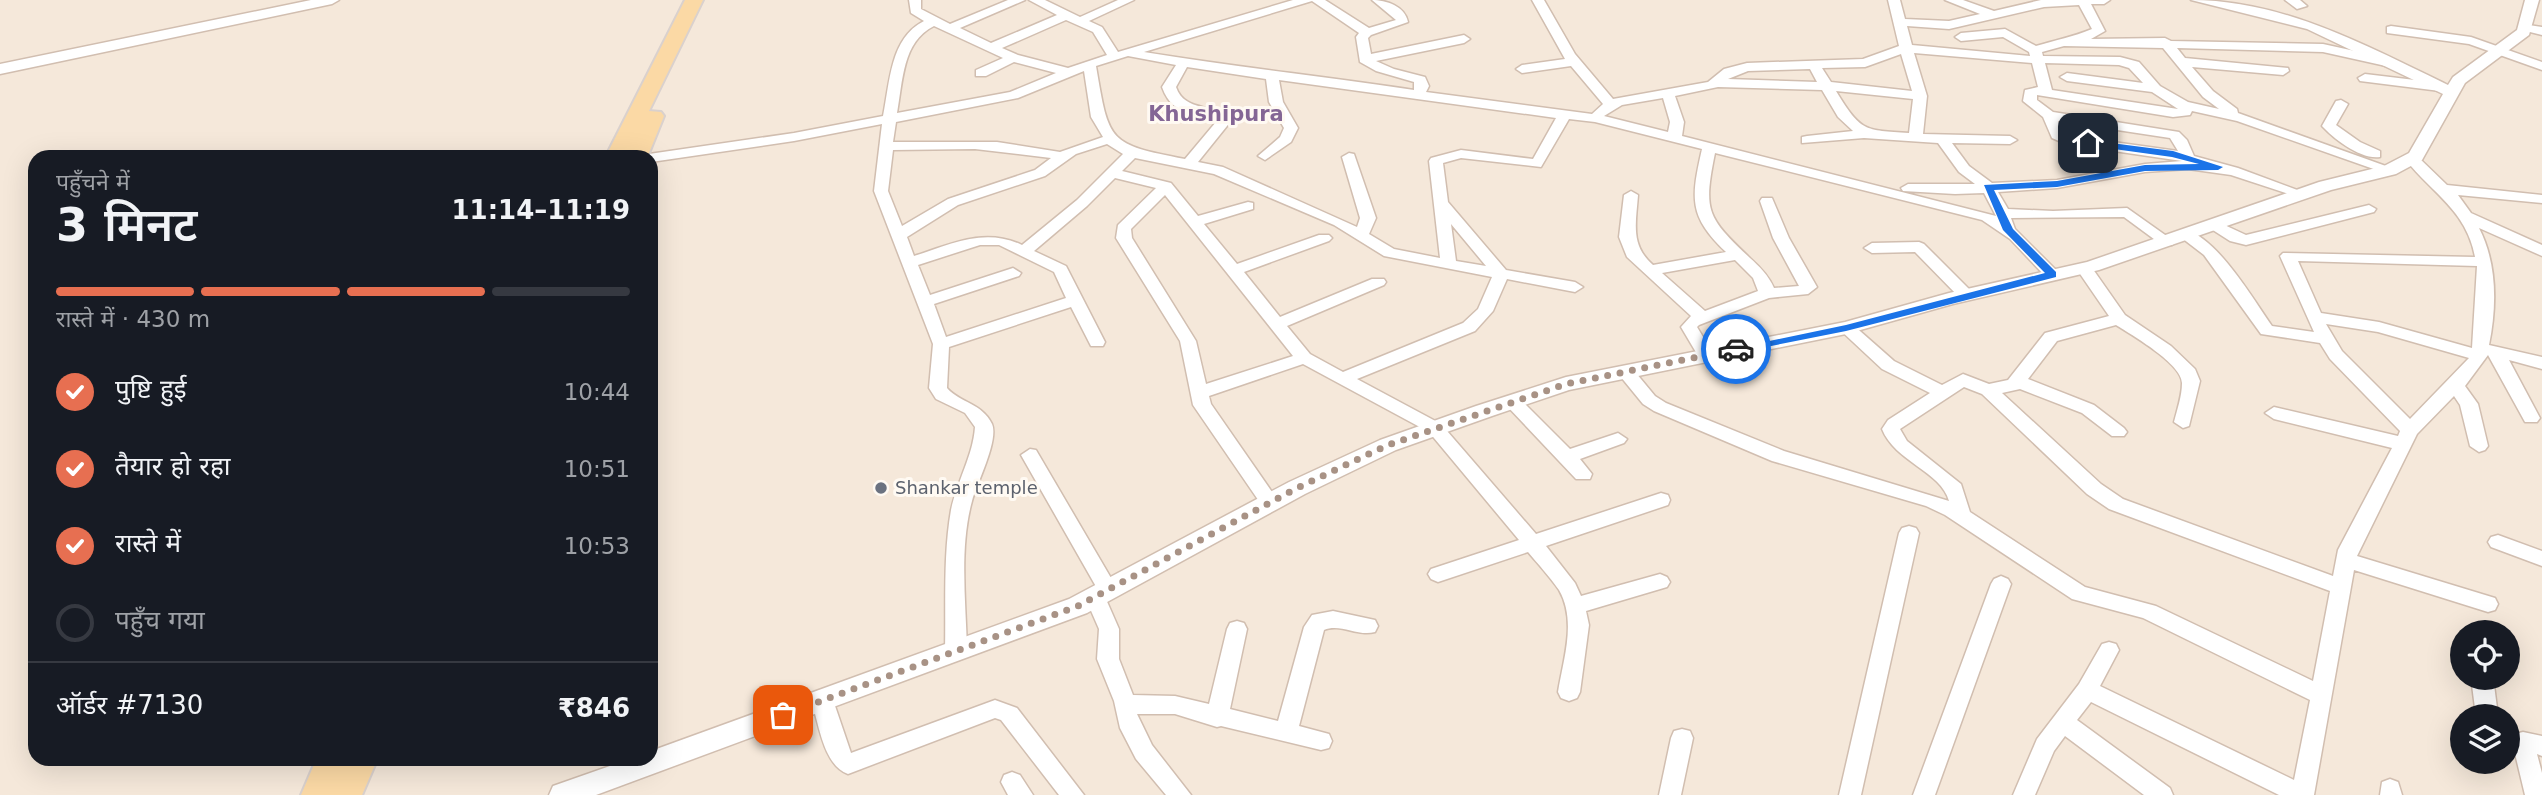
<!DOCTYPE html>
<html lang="hi">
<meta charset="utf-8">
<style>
body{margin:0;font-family:"DejaVu Sans","Noto Sans Devanagari",sans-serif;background:#20242c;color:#f1f3f6;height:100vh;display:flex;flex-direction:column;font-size:26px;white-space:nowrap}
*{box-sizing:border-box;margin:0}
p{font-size:23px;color:#9ea1a6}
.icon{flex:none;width:38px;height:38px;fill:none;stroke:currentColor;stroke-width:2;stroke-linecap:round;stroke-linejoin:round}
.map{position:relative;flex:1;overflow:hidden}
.drawer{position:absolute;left:28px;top:150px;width:630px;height:616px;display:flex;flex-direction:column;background:#171b24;border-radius:21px;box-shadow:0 7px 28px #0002}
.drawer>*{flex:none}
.buttons{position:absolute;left:2450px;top:620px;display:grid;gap:14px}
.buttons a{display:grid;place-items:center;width:70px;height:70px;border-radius:50%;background:#171b24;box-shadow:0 7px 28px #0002;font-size:35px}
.pin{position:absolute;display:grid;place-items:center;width:60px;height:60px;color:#fff;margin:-30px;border-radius:14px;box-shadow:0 4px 10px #0006}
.courier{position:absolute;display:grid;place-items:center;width:70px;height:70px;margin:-35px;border:5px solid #1a73e8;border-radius:50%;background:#fff;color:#222;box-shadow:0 2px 9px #0007}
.summary em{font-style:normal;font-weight:600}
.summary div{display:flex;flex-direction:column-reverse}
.summary{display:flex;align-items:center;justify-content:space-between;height:119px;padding:0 28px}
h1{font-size:46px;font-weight:600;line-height:52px}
.bar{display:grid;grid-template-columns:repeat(4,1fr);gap:10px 7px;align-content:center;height:84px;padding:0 28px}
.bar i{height:9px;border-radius:5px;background:#363941}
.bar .active{background:#e76f51}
.bar p{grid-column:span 4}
.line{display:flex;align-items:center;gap:18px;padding:0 28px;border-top:2px solid #363941}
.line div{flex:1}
ol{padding:0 28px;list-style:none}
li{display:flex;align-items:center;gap:21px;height:77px}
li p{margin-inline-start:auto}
li .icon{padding:7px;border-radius:50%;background:#e76f51;color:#fff;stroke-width:4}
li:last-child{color:#9ea1a6}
li i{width:38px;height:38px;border:4px solid #363941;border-radius:50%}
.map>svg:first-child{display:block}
.residential{fill:#f5e8da;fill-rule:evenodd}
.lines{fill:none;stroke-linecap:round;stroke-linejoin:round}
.minor-casing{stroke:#d1beb0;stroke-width:3}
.tertiary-casing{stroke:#d1beb0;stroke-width:3}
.primary-casing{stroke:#dad1cd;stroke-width:4}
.minor{fill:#fff;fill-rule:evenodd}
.tertiary{fill:#fff;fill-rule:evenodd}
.primary{fill:#fbd9a5;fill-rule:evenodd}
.route{fill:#1a73e8}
.done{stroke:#a89285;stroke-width:7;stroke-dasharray:0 12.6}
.worship-dot{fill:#6b7280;stroke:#fffaf3;stroke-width:2.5}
.labels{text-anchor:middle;stroke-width:6;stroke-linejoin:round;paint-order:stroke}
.worship-label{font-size:18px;fill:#5b616d;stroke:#fffaf3;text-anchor:start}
.far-district-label{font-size:21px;font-weight:bold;fill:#846695;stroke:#fffaf3}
</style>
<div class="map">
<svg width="2542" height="795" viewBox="0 0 2542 795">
<rect width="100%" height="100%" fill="#fdf6ec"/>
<!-- residential -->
<path class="residential" d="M0 0H2542V795H0ZM35 158H651V760H35ZM2462 632H2508V677H2462ZM2462 716H2508V761H2462Z"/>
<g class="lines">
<defs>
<path id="minor" d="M909 0H921V9L950 24 1008 0H1025L960 28 991 43 1057 15 1029 0H1045L1080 17 1118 0H1134L1089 21 1102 27 1118 52 1293 0H1325L1369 28 1396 20 1372 0C1386 0 1405 6 1408 22L1371 35 1368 38 1371 54 1464 35 1470 39 1464 43 1376 61 1394 69 1425 77 1429 86 1426 92 1592 114 1603 104 1571 66 1522 73 1516 69 1522 65 1565 59 1532 0H1544L1575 54 1613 99 1708 82 1724 69 1747 63 1863 59 1899 46 1888 0H1900L1905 19 1949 21 1980 14 1945 0H1963L1994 11 2041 0H2110L2104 4H2091L2105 31 2091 39 2165 38 2171 41 2323 44 2391 59 2392 62 2386 66 2323 52 2177 48 2185 58 2288 68 2289 71 2283 75 2192 67 2213 91 2237 109 2238 113 2397 170 2390 174 2385 173 2237 121 2192 111 2190 115 2173 117 2037 95V100L2053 112 2179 132 2187 140 2194 156 2238 168 2308 194 2301 198 2231 175 2188 169 2145 172 2057 188 1998 192 2008 209 2053 211 2127 208 2175 242 2172 245H2162L2124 217 2011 218 2015 229 2060 274 2052 279 2046 277 2010 239 1982 220 1715 153C1703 212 1707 217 1750 258 1759 266 1769 276 1774 288L1799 286 1773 238 1760 201 1762 198H1772L1789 238 1817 287 1808 294 1769 298 1699 325 1697 327 1714 355 1706 360 1700 359 1681 327 1691 316 1627 257 1619 237 1624 195 1631 191 1638 195C1636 223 1630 245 1653 265L1726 252C1688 216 1691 198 1702 149L1595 122 1569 119 1541 167 1461 158 1443 163 1448 202 1506 270 1575 282 1583 287 1575 292 1507 279 1493 311 1475 331 1357 379 1441 424 1536 534 1661 493 1668 495 1670 500 1668 505 1546 546 1575 583 1581 596 1660 574 1667 577 1670 582 1667 587 1586 611 1589 625 1580 692 1577 698 1569 701 1561 698 1558 692C1563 660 1577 621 1559 590 1550 577 1538 564 1528 552L1438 582 1431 579 1428 574 1431 569 1519 540 1429 432 1303 364 1209 396 1211 404 1279 502 1277 507H1263L1193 405 1180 341 1116 238 1118 225 1156 188 1115 178 1087 206 1034 251 1066 266 1105 342 1103 346H1091L1071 307 949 347 947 388C960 403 982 403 992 424 999 440 977 483 972 501 959 548 966 603 967 651L963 657 956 659 949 657 945 651C946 604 943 556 951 510 957 481 973 456 975 427L965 413 936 399 929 388 933 344 874 191 882 124 794 141 651 162V158H642L649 154 794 133 883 116C890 82 890 38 924 21L911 13ZM1312 1 1359 33 1356 37 1360 62 1376 71 1414 82V90C1324 76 1234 67 1144 52ZM2079 5 2092 29C2073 37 2056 40 2036 46L2005 29 1961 33 1955 37 1961 41 2003 37 2029 52 2030 56 1912 45 1907 26 1949 29 2044 7ZM1066 20 1093 32 1107 55 1068 68 1018 55 1002 48ZM934 26 1003 58 976 70V76H986L1014 62 1056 73 1010 92 897 113C903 81 902 42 934 26ZM2064 46 2163 48 2203 97 2219 109 2188 102 2160 86 2139 62 2120 57 2043 56 2042 52ZM1914 53 2032 63 2038 87 2025 90 2023 101 2043 117 2052 138 2066 144 2182 161 2145 164 2057 180 1992 183 1969 166 1952 143 2010 144 2017 140 2010 136 1923 134 1927 96ZM1901 54 1912 91 1831 82 1822 68 1865 67ZM1128 56 1176 65 1162 87C1174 120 1194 106 1216 122L1185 159C1108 144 1109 143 1096 66ZM2045 63 2119 65 2129 68 2143 83 2067 73 2060 77 2067 81 2152 92 2178 109 2052 90ZM1187 67 1266 79 1269 102 1284 128 1280 137 1258 156 1265 160 1291 142 1298 128 1283 102 1279 80 1556 118 1533 159 1461 150 1431 158 1429 161 1440 258 1394 249 1369 234 1376 218 1354 154 1349 153 1342 157 1360 218 1357 227 1223 167 1198 162 1231 121C1214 102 1185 113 1176 87ZM1810 69 1817 82 1728 79 1748 71ZM1084 71 1091 117 1103 137 1060 152 997 142H893L896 122 1018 98ZM1718 87 1822 90 1838 117 1853 131 1807 136 1802 137V143L1864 138 1938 143 1959 172 1975 184H1908L1901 188 1903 191 1955 194 1984 193 1996 216 1682 136 1684 122 1675 96ZM1836 91 1913 99 1909 133C1864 130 1861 132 1836 91ZM1663 98 1670 122 1668 132 1604 116 1622 105ZM2058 121 2170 138 2178 151 2070 136 2063 133ZM1107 144 1123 154 1077 200 1022 245C985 227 951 244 914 256L907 237 958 205 1045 176 1076 154ZM975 149 1051 158 1035 170 948 199 902 226 888 191 893 150ZM1135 158 1214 174 1334 225 1384 256 1492 277 1478 309 1463 323 1343 372 1310 354 1287 326 1384 285 1386 282 1384 279H1372L1280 317 1244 272 1329 241 1332 238 1329 235H1319L1237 264 1204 224 1253 209V203L1248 202 1198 216 1171 183 1122 171ZM1165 195 1293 356 1206 384 1196 341 1132 238 1131 229ZM1451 224 1486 266 1456 261ZM980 245H999L1054 272 1066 298 946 337 934 304 1019 276 1021 273 1013 268 930 295 918 265ZM1735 260 1753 278 1758 291 1705 311 1662 273Z
M2285 0H2300L2307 6 2297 9Z
M2522 24 2542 27V35L2522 30Z
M2391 26 2471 37 2542 62V70L2469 44 2387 33V27Z
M2365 74 2440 83 2447 87 2440 91 2360 81 2358 78Z
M2341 100 2348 104 2336 125 2360 142 2380 151V157C2361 160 2334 139 2322 126L2336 101Z
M2413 156 2418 157 2447 185 2542 195V203L2458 195 2471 213 2542 245V256L2479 228C2497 263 2497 306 2489 345L2542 357V369L2509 360 2540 418 2537 422H2525L2488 355 2465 386 2478 404 2488 446 2485 450 2479 452 2470 446 2460 405 2454 396 2417 434 2357 556 2495 598 2498 604 2495 610 2488 612 2354 570 2314 795H2279L2091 702 2077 720 2170 788 2173 795H2144L2065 736 2054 751 2035 795H2013L2037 739 2079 684 2102 644 2109 642 2116 644 2119 650 2100 686 2294 780 2310 700 2143 618 2072 599 1945 515 1926 506 1772 461 1654 411 1643 404 1616 371 1619 367H1631L1655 396 1666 403 1784 451 1949 501C1941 471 1895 462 1882 429L1888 420 1930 393 1882 369 1838 328 1846 323 1852 324 1894 361 1942 385 1963 374 1989 384 2008 380 2045 333 2109 316 2076 268 2078 265H2090L2125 315 2171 346 2195 369 2200 381 2189 426 2183 428 2174 422C2177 410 2182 396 2182 383 2182 364 2132 335 2116 325L2057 341 2028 379 2094 405 2124 428 2127 432 2124 436H2112L2082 413 2020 389 2002 393 2101 484 2123 499 2333 576 2338 550 2392 448 2274 419 2265 413 2274 407 2398 436 2400 431 2330 359 2320 343 2261 334 2204 255 2178 235 2186 230C2218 239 2253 299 2272 326L2314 332 2280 256 2283 253 2475 257C2467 211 2432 193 2406 160ZM2298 261 2477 266 2472 348 2379 322 2321 313ZM2326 324 2378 332 2469 358 2410 419 2342 351ZM1964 387 1982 394 2087 494 2109 509 2330 591 2313 681 2156 606 2085 587 1970 512 1961 484 1907 441 1900 429Z
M2369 205 2376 209 2374 212 2246 245 2230 241 2205 225 2208 222H2218L2246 235Z
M1919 242 1924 244 1972 292 1974 295 1972 298H1960L1915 252 1872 253 1864 248 1872 243Z
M1513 396 1519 398 1570 449 1618 433 1627 439 1624 443 1580 459 1592 474 1590 479H1576L1507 406 1504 402 1507 398Z
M1030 449 1036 450 1118 590 1115 595 1105 597 1119 629V659L1133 695 1175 696 1209 704 1227 629 1230 623 1237 621 1244 623 1247 629 1230 709 1278 721 1304 627 1312 615 1333 611 1375 620 1378 626 1375 632C1358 637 1340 623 1324 630L1299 726 1329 734 1332 741 1329 748 1321 750 1221 726 1217 727 1175 714H1137L1152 745 1191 795H1166L1136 759 1120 728 1114 701 1097 659 1099 629 1085 597 1088 591 1098 590 1021 455Z
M1909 526 1916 528 1919 533 1861 795H1839L1899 533 1902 528Z
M2498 535 2542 551V566L2491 547 2488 542 2491 537Z
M2001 576 2008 579 2011 584 1935 795H1913L1991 584 1994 579Z
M2471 677H2493L2498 716H2476Z
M822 691 830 694 833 700 851 753 995 700 1017 708 1084 795H1059L1001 720 995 718 848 774C823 765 819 723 811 700L814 694Z
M1682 729 1690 731 1693 738 1681 795H1659L1671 738 1674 731Z
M2523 732 2542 736V756L2537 754 2542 773V795H2525L2512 741 2515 734Z
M1012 772 1020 775 1033 795H1008L1001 782 1004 775Z
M2390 779 2398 782 2402 795H2380L2382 782Z"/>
<path id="tertiary" d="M311 0H339L332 4 0 74V64Z
M2191 0C2284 0 2367 46 2448 85L2453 77 2517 30 2525 0H2539L2529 35 2465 83 2422 160 2396 174 2331 190 2099 270 1953 304 1846 334 1569 390 1492 416 1396 450 1305 494 1087 613 596 795H549L553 786 627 760H651V751L1069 599 1289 482 1380 440 1476 406 1566 377 1845 322 1949 293 2087 262 2319 182 2384 166 2409 153 2443 94 2307 29Z"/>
<path id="primary" d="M685 0H703L649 111 661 112 664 116 647 158H605Z
M316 760H377L362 795H301Z"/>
</defs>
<!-- minor casing -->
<use href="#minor" class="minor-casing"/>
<!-- tertiary casing -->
<use href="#tertiary" class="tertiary-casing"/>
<!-- primary casing -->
<use href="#primary" class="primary-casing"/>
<!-- minor -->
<use href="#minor" class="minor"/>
<!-- tertiary -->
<use href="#tertiary" class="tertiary"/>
<!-- primary -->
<use href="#primary" class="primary"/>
</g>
<!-- route -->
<path class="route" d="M2088 140 2173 151 2223 167 2218 170 2145 171 2057 187 1994 190 2013 229 2056 272V277L1846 331 1736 353 1731 349 1846 325 2045 273 2003 230 1984 185 2057 181 2145 165 2199 164 2172 157 2085 145Z"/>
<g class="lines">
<!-- done -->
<path class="done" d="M783 715 1078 606 1297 488 1388 445 1566 384 1736 349"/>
</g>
<!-- markers -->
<circle class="worship-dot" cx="881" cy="488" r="7"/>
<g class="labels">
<!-- worship labels -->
<g class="worship-label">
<text x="895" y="494">Shankar temple</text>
</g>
<!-- far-district labels -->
<g class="far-district-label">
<text x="1216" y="121">Khushipura</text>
</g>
</g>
</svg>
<div class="buttons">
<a><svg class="icon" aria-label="locate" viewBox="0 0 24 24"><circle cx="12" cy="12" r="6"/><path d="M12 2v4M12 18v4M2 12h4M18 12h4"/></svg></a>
<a><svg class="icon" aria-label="layers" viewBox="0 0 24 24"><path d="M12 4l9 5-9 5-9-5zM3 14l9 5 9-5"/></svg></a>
</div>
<div class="pin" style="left:783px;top:715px;background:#ea580c"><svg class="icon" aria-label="bag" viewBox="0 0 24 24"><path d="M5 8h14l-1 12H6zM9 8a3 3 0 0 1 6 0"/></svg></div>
<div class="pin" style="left:2088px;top:143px;background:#1f2937"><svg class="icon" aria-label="home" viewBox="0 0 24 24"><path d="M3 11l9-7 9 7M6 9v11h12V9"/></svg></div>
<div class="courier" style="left:1736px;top:349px"><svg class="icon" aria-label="car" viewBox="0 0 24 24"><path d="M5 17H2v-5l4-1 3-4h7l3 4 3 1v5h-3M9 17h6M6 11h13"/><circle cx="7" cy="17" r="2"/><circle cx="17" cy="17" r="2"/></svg></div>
<section class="drawer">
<div class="summary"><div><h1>3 मिनट</h1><p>पहुँचने में</p></div><em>11:14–11:19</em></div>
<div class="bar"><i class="active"></i><i class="active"></i><i class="active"></i><i></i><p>रास्ते में · 430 m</p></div>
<ol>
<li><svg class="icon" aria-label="check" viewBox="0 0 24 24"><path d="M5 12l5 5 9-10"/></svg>पुष्टि हुई<p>10:44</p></li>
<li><svg class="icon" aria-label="check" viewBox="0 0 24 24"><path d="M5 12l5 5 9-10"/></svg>तैयार हो रहा<p>10:51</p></li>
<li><svg class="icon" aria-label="check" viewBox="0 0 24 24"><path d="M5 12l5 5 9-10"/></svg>रास्ते में<p>10:53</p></li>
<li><i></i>पहुँच गया</li>
</ol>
<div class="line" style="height:91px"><div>ऑर्डर #7130</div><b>₹846</b></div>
</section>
</div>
